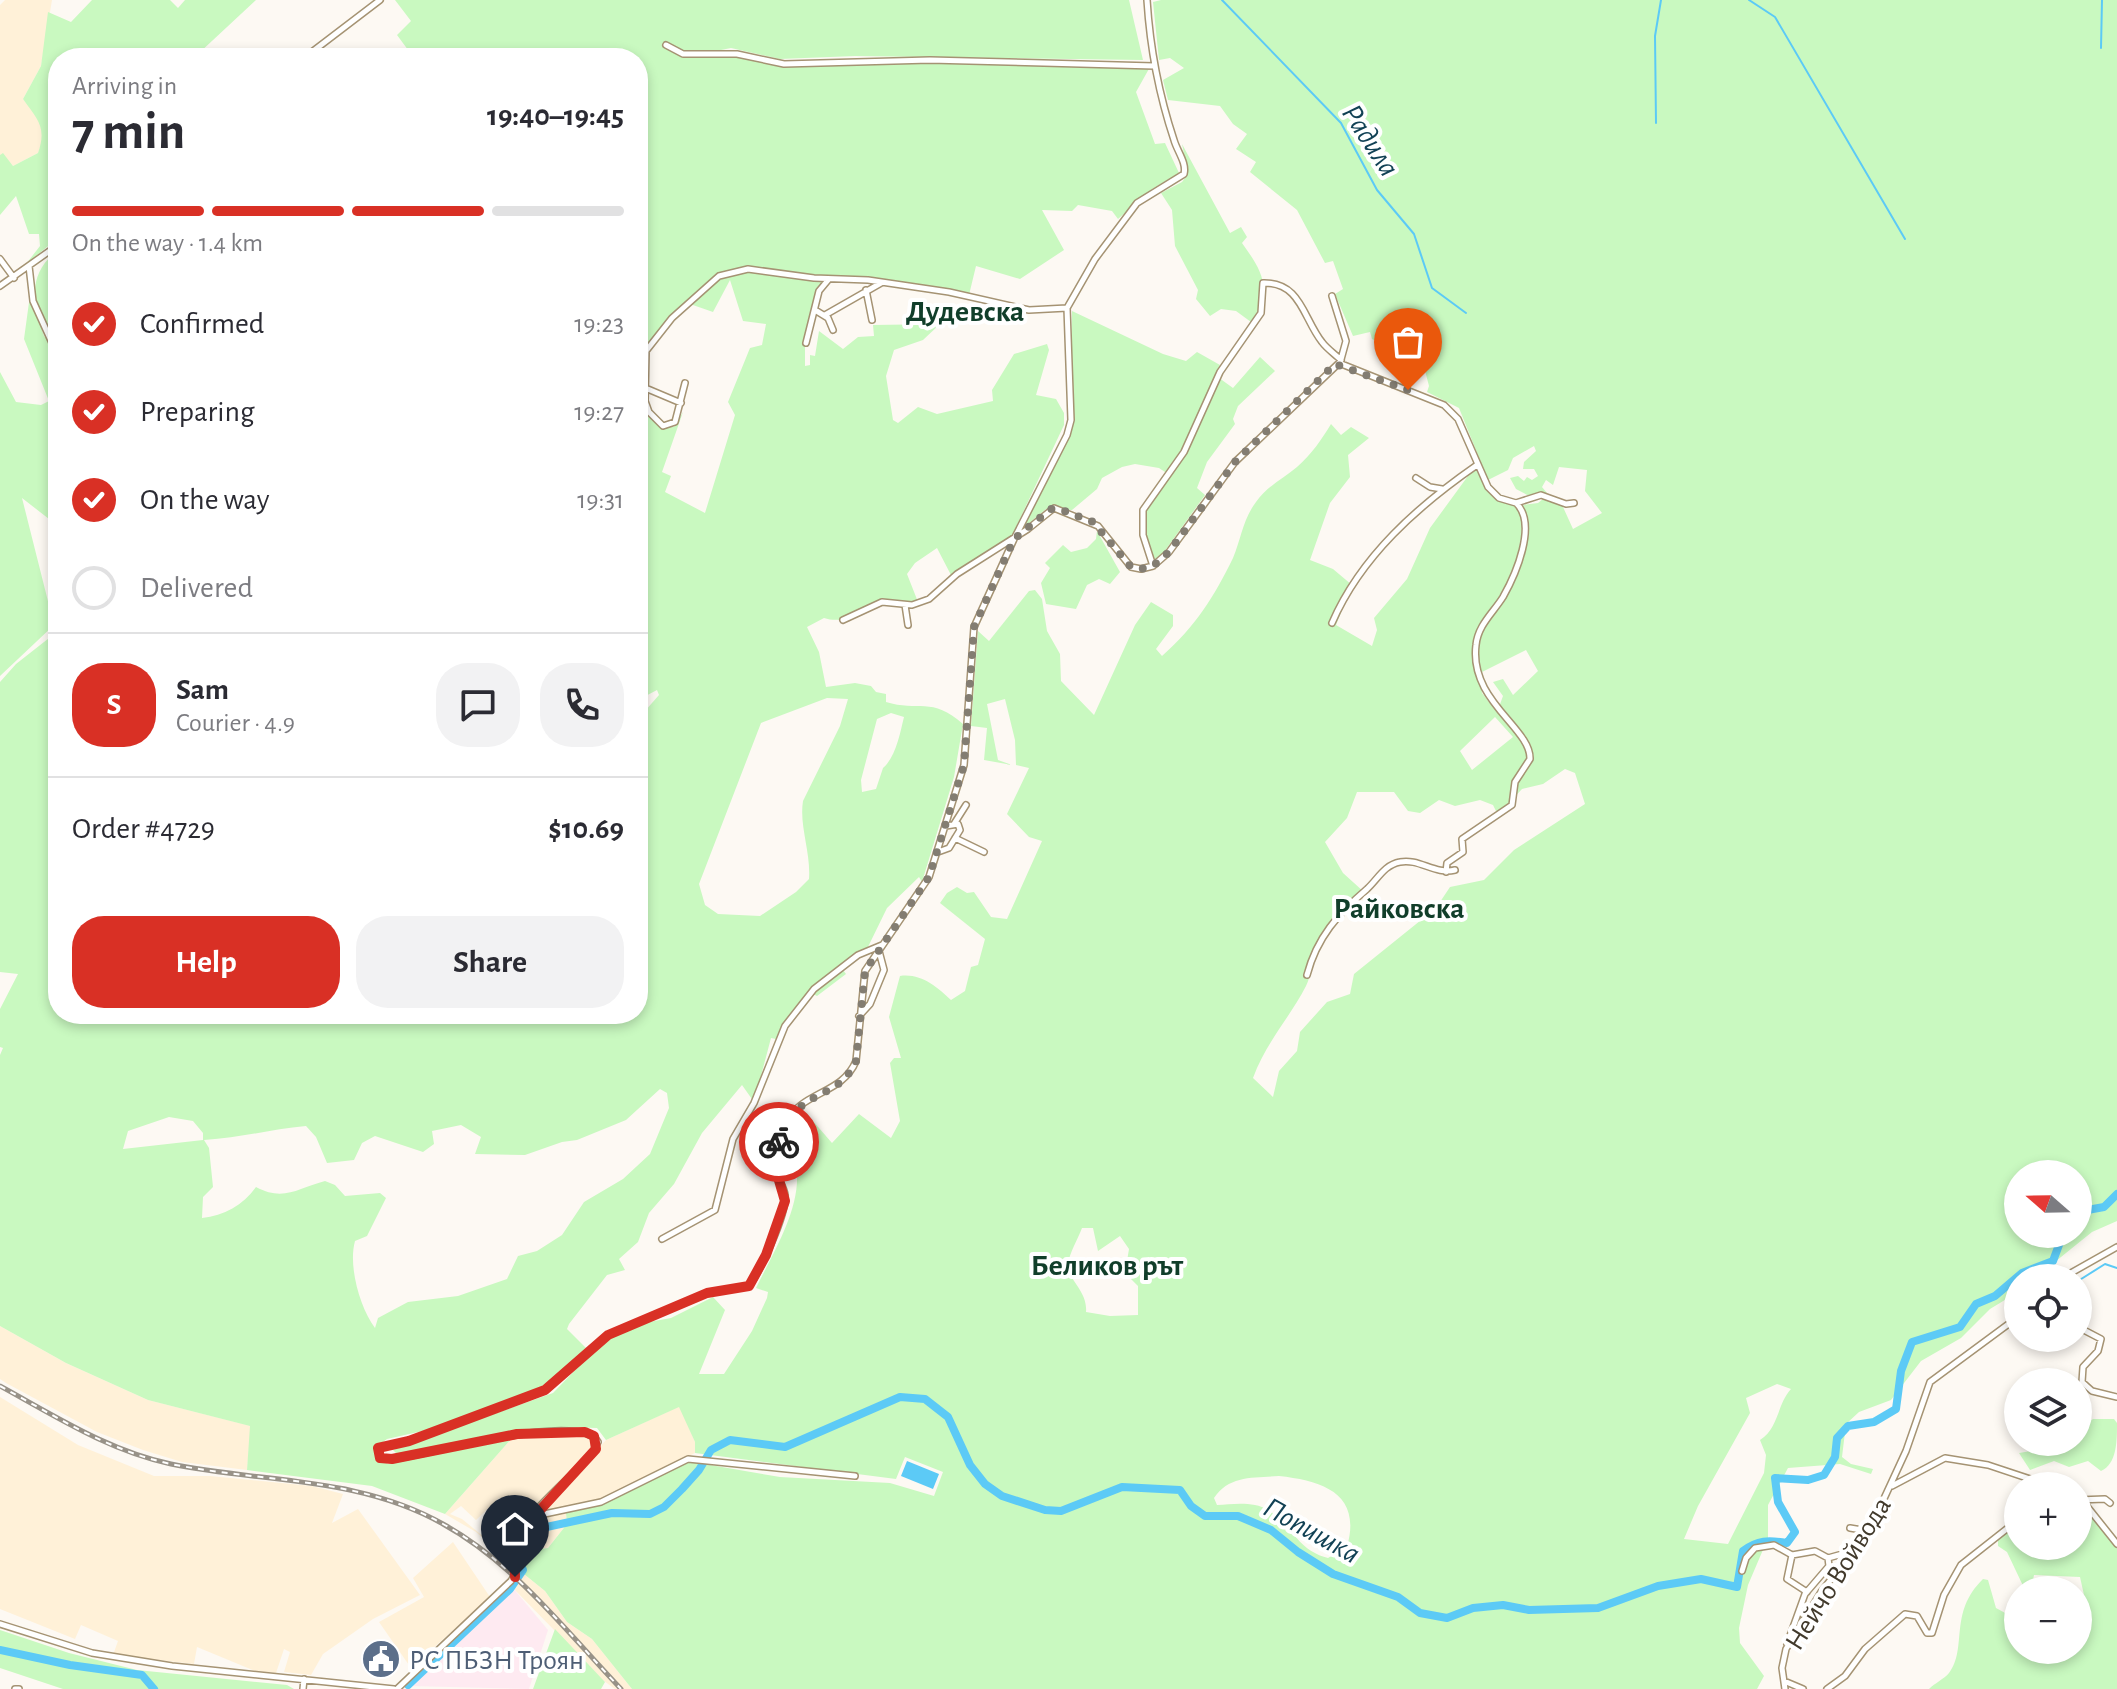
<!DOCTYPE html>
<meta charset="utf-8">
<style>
body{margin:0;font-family:"Alegreya Sans",sans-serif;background:#f2f2f3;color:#2b2b33;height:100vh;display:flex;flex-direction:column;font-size:30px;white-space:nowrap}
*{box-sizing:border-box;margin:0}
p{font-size:26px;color:#7c7c81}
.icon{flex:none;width:44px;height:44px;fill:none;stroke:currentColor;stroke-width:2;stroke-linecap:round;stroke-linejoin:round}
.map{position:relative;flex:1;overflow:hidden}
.sheet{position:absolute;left:48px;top:48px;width:600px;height:976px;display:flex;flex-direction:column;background:#fff;border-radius:32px;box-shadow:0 4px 12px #0003}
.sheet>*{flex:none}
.needle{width:52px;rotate:290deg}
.controls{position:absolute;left:2004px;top:1160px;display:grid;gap:16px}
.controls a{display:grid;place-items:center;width:88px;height:88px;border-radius:50%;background:#fff;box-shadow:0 4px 12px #0003;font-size:40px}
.pin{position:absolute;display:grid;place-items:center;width:68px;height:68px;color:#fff;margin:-82px -34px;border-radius:50% 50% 50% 0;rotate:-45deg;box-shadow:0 0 8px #0007}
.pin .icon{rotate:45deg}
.courier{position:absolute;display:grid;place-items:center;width:80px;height:80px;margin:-40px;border:6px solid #d93025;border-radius:50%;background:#fff;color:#222;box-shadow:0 2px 10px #0007}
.overview em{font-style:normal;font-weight:700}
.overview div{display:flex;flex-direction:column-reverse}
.overview{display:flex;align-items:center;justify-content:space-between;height:136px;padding:0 24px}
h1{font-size:52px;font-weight:700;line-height:60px}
.bar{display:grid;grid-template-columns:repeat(4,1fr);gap:12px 8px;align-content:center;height:96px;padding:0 24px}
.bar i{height:10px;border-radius:6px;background:#e1e1e2}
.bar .selected{background:#d93025}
.bar p{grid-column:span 4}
.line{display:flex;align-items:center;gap:20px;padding:0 24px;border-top:2px solid #e1e1e2}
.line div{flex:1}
.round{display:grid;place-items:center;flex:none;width:84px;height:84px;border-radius:32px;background:#f2f2f3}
ol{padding:0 24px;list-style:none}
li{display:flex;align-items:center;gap:24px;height:88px}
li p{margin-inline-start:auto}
li .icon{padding:8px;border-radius:50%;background:#d93025;color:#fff;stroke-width:4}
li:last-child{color:#7c7c81}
li i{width:44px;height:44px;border:4px solid #e1e1e2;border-radius:50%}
.button{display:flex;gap:16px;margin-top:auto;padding:16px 24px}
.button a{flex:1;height:92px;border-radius:32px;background:#d93025;color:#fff;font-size:32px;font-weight:700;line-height:92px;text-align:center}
.button a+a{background:#f2f2f3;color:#2b2b33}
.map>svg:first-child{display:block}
.built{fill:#fff1d8;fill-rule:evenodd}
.education{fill:#feeaf1}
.green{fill:#c9f9c0;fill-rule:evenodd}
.water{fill:#5ccaf6}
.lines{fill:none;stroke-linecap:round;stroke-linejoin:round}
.stream{stroke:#5ccaf6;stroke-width:2}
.river{stroke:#5ccaf6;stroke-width:8}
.minor-casing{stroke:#a59373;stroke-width:8}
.minor{stroke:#fff;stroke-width:5}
.rail-casing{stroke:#989288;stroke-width:5}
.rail{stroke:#fff;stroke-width:2;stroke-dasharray:6;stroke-linecap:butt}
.done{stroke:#837d72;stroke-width:8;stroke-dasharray:0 14.4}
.route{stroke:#d93025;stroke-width:10}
.labels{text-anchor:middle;stroke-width:8;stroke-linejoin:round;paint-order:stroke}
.street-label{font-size:28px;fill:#423a2c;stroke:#fff}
.service-label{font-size:28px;fill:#4e5e75;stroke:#fff;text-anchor:start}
.water-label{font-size:30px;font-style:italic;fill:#124255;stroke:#fff}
.neighbourhood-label{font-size:30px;font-weight:bold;fill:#113e2a;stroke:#fff}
</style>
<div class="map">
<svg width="2117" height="1689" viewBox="0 0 2117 1689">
<rect width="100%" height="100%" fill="#fdf9f3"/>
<!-- built -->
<path class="built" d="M5 0H52L41 66 23 99 42 122 44 137 38 153 13 166 3 154 0 155V5Z
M0 1326 66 1363 148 1400 251 1426 247 1470 182 1462 143 1450 97 1432 6 1383 0 1379Z
M0 1397 78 1445 154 1476H210L312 1486 343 1494 332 1523 358 1509 420 1595 373 1619 323 1654 311 1675 284 1672 290 1652 284 1649 276 1673 255 1671 197 1647 194 1664 113 1655 118 1641 81 1625 75 1639 0 1609Z
M680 1406 695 1442V1453L598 1501 548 1511 547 1507 606 1440Z
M592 1436 596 1442 593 1451 538 1516 566 1513 567 1524 548 1548 540 1549 535 1543 523 1557 519 1570 545 1591 567 1622 592 1639 632 1689H615L604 1681 509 1584 519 1570 476 1532 445 1514 511 1439ZM499 1498 520 1520 495 1546 462 1519 450 1514 461 1506 476 1520Z
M453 1542 490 1597 411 1668 379 1622 424 1597 413 1578Z"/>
<!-- education -->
<path class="education" d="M513 1588 548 1630 529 1689 409 1686Z"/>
<!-- green -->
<path class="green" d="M92 0H170L178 8 185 0H256L198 54 199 58H58V238L26 264 40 246 39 234H29L16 196 0 215V155L3 153 13 166 38 153C47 127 38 120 23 99L41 66 48 12 71 22Z
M395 0H1129L1143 60 855 56 780 59 731 48 716 51H738L783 62 911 61 1150 67 1136 92 1155 144 1165 143 1179 173 1152 189 1118 219 1112 211 1078 205 1072 211 1042 210 1064 250 1020 279 976 266 969 295 875 281 774 274 824 281 805 343V366L810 365V355L815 356 819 331 843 349 858 337 874 336 873 325 940 324 923 340 894 350 886 376 893 420 898 423 918 407 937 414 993 401 992 390 1014 354 1047 344 1049 350 1036 395 1056 399 1064 413V425L1010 540 952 577 937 548 915 563 907 574 918 602C908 604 896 599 886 601 863 606 848 626 824 618L807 627 819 652 826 687 855 683 871 686 876 692 886 694V702C918 712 932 696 963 724L954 777 922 882 919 877 887 908 866 951 840 965 838 970H843L846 974 817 996 809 992 776 1039 771 1038 754 1102 742 1085 702 1133 674 1184 649 1213 638 1242 619 1259 625 1270 607 1275 569 1324 567 1329 587 1349C572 1365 559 1379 539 1389L427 1430 387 1439 375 1448 376 1456 388 1464 511 1439 445 1514 372 1486 247 1470 250 1426 148 1400 66 1363 0 1326V1055L3 1048 0 1047V1009L18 974 0 972V682L16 664 58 631V1014H638V719L659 695 657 690 638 700V58H414L397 35 411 21ZM730 280 743 321 766 324 762 345 750 348 728 402 735 415 705 513 665 492 671 476 662 472 683 412 674 427C638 427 635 367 650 344 659 330 678 315 690 304L713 312ZM827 698 848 699 840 726 803 801C799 826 811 852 809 879L796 892 760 916 718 914 705 905 699 884 761 723ZM891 713 904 717C900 733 896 757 883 768L876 789 862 792 861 780 877 719ZM660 1089 667 1093 669 1108 650 1154 623 1179 584 1202 562 1235 537 1251 518 1256 507 1279 458 1296 408 1302 378 1318 375 1328C360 1308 348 1266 355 1241L367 1236 386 1198 380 1193 345 1196 335 1185 325 1181C298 1188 284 1202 256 1187 243 1205 224 1216 202 1218L203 1197 213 1187 209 1148 204 1140C241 1138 271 1129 306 1126L316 1137 327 1163 354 1160 362 1143 375 1136 423 1152 434 1144 432 1131 461 1125 481 1137 475 1154 525 1155 562 1142 577 1140 626 1120ZM169 1117 193 1121 203 1133V1140L123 1149 128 1131Z
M1161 0H2117V1221L2092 1232 2035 1278H2018V1292L1990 1309 1961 1338 1921 1361 1891 1400 1859 1412 1846 1424 1842 1457 1851 1464 1873 1469 1871 1474 1840 1464 1788 1468 1768 1505V1538L1748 1585 1739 1628 1740 1643 1764 1676 1757 1689H632L592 1639 567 1622 545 1591 519 1570 523 1557 534 1542 540 1549 548 1548 567 1524 566 1513 601 1505 687 1461 780 1477 890 1483 934 1496 943 1472 905 1457 896 1479 695 1453V1442L679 1407 606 1440 597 1428C529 1425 464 1441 398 1455L393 1450 553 1393 616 1328 671 1318 713 1297 725 1310 699 1374H724L752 1331 767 1298 768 1292 756 1288C772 1255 799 1212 797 1174 795 1150 776 1128 806 1113L832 1143 859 1114 891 1138 900 1121 890 1063 894 1058H901L889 1017 900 976C921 973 937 987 951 1000L965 991 971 967 978 965 985 939 940 903 947 893 957 887 967 893 974 892 991 917 1007 919 1042 841 1029 837 1007 814 1029 768 1016 765 1015 740 1005 699 987 704 998 760 1012 765 984 760 987 728 971 726 978 631 989 641 1029 591 1035 590 1042 599 1047 631 1060 654 1061 681 1094 715 1135 625 1151 602 1173 615V626L1156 649 1162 656C1195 627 1214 597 1233 558 1241 539 1243 519 1256 502 1267 486 1283 479 1297 467 1311 455 1322 439 1331 424L1341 435 1351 427 1369 438 1348 455 1350 477 1330 503 1310 560 1333 569 1352 585 1336 625 1372 646 1377 630 1374 618 1407 579 1430 528 1476 465 1493 497 1520 508C1527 538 1514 569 1501 597L1508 594 1528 524 1523 505 1538 503 1549 494 1563 507 1573 529 1602 513 1585 491 1587 470 1559 467 1553 485 1546 480 1542 487 1547 493 1533 498 1516 489 1510 478 1518 476 1524 481 1527 477 1532 480 1538 476 1534 469H1523L1524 462 1536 451 1534 446 1513 458 1508 470 1488 480 1459 408 1427 392 1429 386 1423 363 1372 339 1370 332 1353 336 1335 294 1343 289 1333 261 1325 263 1297 210 1250 172 1256 162 1236 149 1247 134 1233 124 1220 106 1168 100 1163 80 1184 68 1170 58 1159 60 1153 2ZM1526 650 1538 671 1513 695 1503 679 1493 682 1503 696 1499 707 1492 706 1482 693 1480 673ZM1495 717 1513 737 1472 770 1460 751ZM1565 769 1575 773 1585 804 1514 850 1484 880 1450 887 1436 908 1354 974 1350 994 1327 1002 1300 1032 1297 1051 1279 1071 1273 1097 1253 1078C1266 1042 1289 1019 1306 986 1311 976 1311 966 1315 956 1324 931 1341 906 1364 892L1343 873 1325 842 1347 818 1357 792H1394L1408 811 1420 813 1439 800 1455 806 1480 800 1493 805 1498 815 1522 789 1543 784ZM2018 1174H2078V1234H2018ZM1082 1228H1093L1098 1251 1120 1236 1129 1249 1125 1273 1138 1286V1315L1110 1316 1086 1312C1088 1291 1067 1279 1068 1265 1069 1253 1078 1239 1082 1228ZM1777 1384 1791 1389C1777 1404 1779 1428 1760 1440L1766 1455 1764 1473 1728 1544 1684 1539 1698 1506 1750 1413 1746 1398ZM1279 1476C1324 1481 1362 1494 1347 1547L1328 1558C1296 1550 1293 1525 1268 1510 1254 1501 1233 1504 1217 1505L1214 1498C1229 1475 1254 1478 1279 1476Z
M1182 144 1230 233 1241 227 1247 237 1242 243C1262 271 1274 289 1251 322L1236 311 1221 309 1210 316 1196 299 1198 290 1175 246 1172 210 1161 193 1182 182 1188 174Z
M58 250V344C32 312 23 277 58 250Z
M30 295 44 336 58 352V526L22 498 54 625 0 676V372L16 402 41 405 49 401 24 339Z
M1072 311 1163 354 1186 361 1197 352 1220 365 1215 375 1233 388 1260 357 1275 371 1238 406 1233 419 1235 424 1207 462 1197 488 1205 495 1164 552 1150 563C1136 520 1138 507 1168 474L1159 468 1135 464 1122 467 1102 478 1097 489 1072 510 1046 509 1023 528 1069 436Z
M1097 531 1120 572 1110 584 1099 579 1087 585 1076 609 1046 604 1041 583 1050 568 1045 563 1063 545 1071 552 1087 548 1096 539Z
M2093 1419H2114L2117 1423C2117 1441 2117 1464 2101 1471L2088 1461 2069 1467 2054 1461 2030 1470 2019 1453C2040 1450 2056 1442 2078 1442V1429Z
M2084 1505 2117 1548V1689H1929C1935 1683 1944 1679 1949 1673 1968 1648 1948 1613 1983 1579L1988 1580 1996 1608 2018 1620V1650H2078V1620L2086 1604 2080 1577 2034 1575 2031 1590H2025L2007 1552 1998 1546V1538L2006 1528 2018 1534V1546H2078V1516H2083Z
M509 1584 513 1588 423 1675 407 1686Z
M555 1629 605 1682 601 1689H533Z
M0 1630 69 1653 137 1670 287 1685 294 1689H63L0 1668Z"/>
<!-- water -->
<path class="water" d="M907 1461 939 1474 933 1489 901 1476Z"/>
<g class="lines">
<!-- stream -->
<path class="stream" d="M1222 0 1341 123 1377 190 1414 234 1432 288 1466 313
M1749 0 1775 17 1905 239
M2101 48 2102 0
M1656 123 1655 36 1661 0
M2040 1266 2058 1278
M2078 1281 2105 1264 2117 1268"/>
<!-- river -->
<path class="river" d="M2078 1215 2082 1211 2104 1207 2117 1194
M0 1650 70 1665 142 1675 154 1689
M408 1685 510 1589 523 1570 519 1560 542 1528 612 1513 650 1514 664 1507 682 1489 699 1470 711 1450 730 1440 785 1447 900 1397 925 1399 948 1417 970 1465 985 1484 1002 1496 1045 1510 1061 1511 1122 1487 1180 1490 1191 1506 1205 1516H1238L1271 1530 1298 1552 1333 1574 1398 1597 1420 1613 1447 1618 1473 1608 1503 1605 1529 1610 1598 1608 1658 1586 1701 1579 1737 1587 1743 1551C1758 1540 1768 1540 1787 1543L1795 1532 1778 1502 1775 1478 1808 1480 1824 1475 1835 1457 1837 1438 1848 1426 1874 1422 1896 1409 1901 1371 1912 1342 1960 1327 1976 1304 1995 1296 2022 1273 2053 1261 2063 1234"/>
<defs>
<path id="minor" d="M666 45 683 54H737L784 64 930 60 1154 66
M304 58 380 0
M0 259 14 278
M29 266 33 301 58 356
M0 286 58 245
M866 290 872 320
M1332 296 1346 341 1340 363
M815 310 828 318 833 330
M825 315 881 283
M806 343 819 291 829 279
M685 383 675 422 663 426 649 412 645 401 646 351 672 318 719 276 748 269 814 278 868 280 949 292 1029 310 1067 308
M643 387 681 403
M1416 478 1430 487 1442 489
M1153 566 1143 535V510L1184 452 1220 372 1261 313 1263 283C1301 282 1303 318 1322 342 1327 349 1335 354 1341 360
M905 605 908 625
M843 620 882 602 912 605 929 599 957 574 1028 529 1054 508 1098 526 1131 567 1141 569 1153 566 1169 552 1235 462 1339 363 1444 405 1458 419 1488 487 1499 498 1516 503 1541 495 1566 504 1574 503
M1332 623C1361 556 1418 506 1477 465
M954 824 966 805
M955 838 984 852
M938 852 949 848 960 830 958 824 946 826
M1446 872 1447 863 1463 852 1462 839 1512 805 1515 782 1530 759C1531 728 1469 701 1476 645 1478 625 1493 613 1503 597 1516 574 1537 525 1517 504
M1307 975C1317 937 1338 914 1367 889 1378 879 1384 865 1400 862 1419 858 1435 875 1455 870
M859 1016 870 1004 884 970 879 951
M662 1239 715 1210 733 1139 754 1103 785 1026 814 989 858 955 882 945
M2062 1278 2117 1247
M2078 1327 2101 1339 2098 1351 2083 1367 2082 1382 2092 1391 2117 1397
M1892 1486 1945 1458 1988 1465 2051 1486
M2078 1495 2117 1544
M2078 1500 2105 1499 2110 1503
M535 1516 601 1502 688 1459 855 1476
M1850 1528 1868 1531
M1792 1555 1815 1551 1828 1558 1853 1551
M1742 1571 1746 1558 1755 1548 1774 1545 1792 1555 1787 1579 1807 1592
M0 1624 92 1653 172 1666 394 1689
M1787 1644 1805 1594 1829 1566 1828 1558
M1784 1681 1803 1689
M15 1689H19
M303 1689 304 1679
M397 1689 511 1581C521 1567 510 1550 519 1533 534 1507 571 1477 592 1454L598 1442C580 1410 427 1456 392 1459L380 1458 378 1448 409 1441 545 1390 608 1335 707 1293 749 1286C760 1271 787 1214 785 1195 784 1187 778 1180 777 1172 774 1158 778 1137 785 1124 801 1091 842 1095 856 1061L865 971 929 877 964 765 974 627 1014 539 1067 435 1071 420 1067 308 1095 259 1137 203 1184 174C1187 163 1177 151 1174 140 1159 95 1150 47 1147 0
M1785 1689 1782 1668 1786 1649 1821 1592 1869 1531 1906 1451 1930 1382 2018 1317
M1827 1689 1845 1676 1865 1649 1905 1614 1917 1616 1927 1633H1932L1944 1595 1961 1565 2018 1520"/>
</defs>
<!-- minor casing -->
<use href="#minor" class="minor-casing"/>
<!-- minor -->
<use href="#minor" class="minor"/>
<defs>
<path id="rail" d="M0 1386C55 1416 109 1451 171 1464 264 1483 358 1476 443 1524 514 1563 566 1631 621 1689"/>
</defs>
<!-- rail casing -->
<use href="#rail" class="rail-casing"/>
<!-- rail -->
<use href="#rail" class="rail"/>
</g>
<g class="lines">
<!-- done -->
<path class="done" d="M779 1142C795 1086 838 1103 856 1061L865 971 929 877 964 765 974 627 1014 539 1051 509 1057 508 1093 522 1131 567 1141 569 1153 566 1169 552 1235 462 1335 364 1408 390"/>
<!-- route -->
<path class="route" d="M515 1577 514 1550 519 1533 596 1449 594 1436 585 1432 517 1434 392 1459 380 1458 378 1448 409 1441 545 1390 608 1335 707 1293 749 1286 766 1255 785 1201 776 1170 779 1142"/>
</g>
<!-- icons -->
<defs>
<symbol id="civic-disc" viewBox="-11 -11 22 22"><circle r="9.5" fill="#5c6f8a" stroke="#fff"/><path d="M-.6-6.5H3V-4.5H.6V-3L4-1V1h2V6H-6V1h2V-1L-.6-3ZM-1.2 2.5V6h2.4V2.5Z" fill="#fff"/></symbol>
</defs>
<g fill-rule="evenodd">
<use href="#civic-disc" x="359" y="1637" width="44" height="44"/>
</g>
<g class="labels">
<!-- street labels -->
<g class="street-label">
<text transform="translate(1837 1573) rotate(-58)" y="10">Нейчо Войвода</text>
</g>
<!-- service labels -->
<g class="service-label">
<text x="409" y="1669">РС ПБЗН Троян</text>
</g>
<!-- water labels -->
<g class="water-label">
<text transform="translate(1371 140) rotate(57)" y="10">Радила</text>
<text transform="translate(1312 1530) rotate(29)" y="10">Попишка</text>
</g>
<!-- neighbourhood labels -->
<g class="neighbourhood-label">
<text x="965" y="321">Дудевска</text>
<text x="1399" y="918">Райковска</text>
<text x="1107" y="1275">Беликов рът</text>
</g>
</g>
</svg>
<div class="controls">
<a><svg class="needle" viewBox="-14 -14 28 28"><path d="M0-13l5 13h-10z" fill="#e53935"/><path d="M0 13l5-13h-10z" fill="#7c7c81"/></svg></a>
<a><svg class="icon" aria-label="locate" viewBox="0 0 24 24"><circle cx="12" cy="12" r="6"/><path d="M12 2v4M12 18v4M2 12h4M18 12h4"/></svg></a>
<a><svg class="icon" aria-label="layers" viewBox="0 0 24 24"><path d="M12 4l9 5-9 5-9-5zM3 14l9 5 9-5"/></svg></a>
<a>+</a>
<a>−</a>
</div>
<div class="pin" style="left:1408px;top:390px;background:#ea580c"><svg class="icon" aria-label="bag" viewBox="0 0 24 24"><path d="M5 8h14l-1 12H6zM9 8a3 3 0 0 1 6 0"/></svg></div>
<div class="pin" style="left:515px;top:1577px;background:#1f2937"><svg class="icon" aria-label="home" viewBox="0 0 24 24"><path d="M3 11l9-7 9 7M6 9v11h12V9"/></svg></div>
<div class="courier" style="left:779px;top:1142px"><svg class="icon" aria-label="bike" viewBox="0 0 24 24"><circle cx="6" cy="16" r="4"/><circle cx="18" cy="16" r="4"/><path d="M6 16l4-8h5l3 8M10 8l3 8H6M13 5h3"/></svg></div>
<section class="sheet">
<div class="overview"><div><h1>7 min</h1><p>Arriving in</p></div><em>19:40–19:45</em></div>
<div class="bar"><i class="selected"></i><i class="selected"></i><i class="selected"></i><i></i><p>On the way · 1.4 km</p></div>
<ol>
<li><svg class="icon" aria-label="check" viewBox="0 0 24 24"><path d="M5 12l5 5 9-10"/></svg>Confirmed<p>19:23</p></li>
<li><svg class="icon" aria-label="check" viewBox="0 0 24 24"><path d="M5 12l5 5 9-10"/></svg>Preparing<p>19:27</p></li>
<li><svg class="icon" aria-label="check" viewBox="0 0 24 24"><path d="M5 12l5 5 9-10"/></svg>On the way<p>19:31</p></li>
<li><i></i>Delivered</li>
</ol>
<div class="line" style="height:144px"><b class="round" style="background:#d93025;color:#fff">S</b><div><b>Sam</b><p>Courier · 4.9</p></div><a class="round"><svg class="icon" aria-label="chat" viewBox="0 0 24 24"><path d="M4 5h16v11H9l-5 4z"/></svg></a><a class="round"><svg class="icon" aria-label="phone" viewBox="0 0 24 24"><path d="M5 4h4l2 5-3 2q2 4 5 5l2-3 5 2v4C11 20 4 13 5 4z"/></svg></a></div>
<div class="line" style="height:104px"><div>Order #4729</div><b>$10.69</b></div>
<div class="button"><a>Help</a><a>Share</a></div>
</section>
</div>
